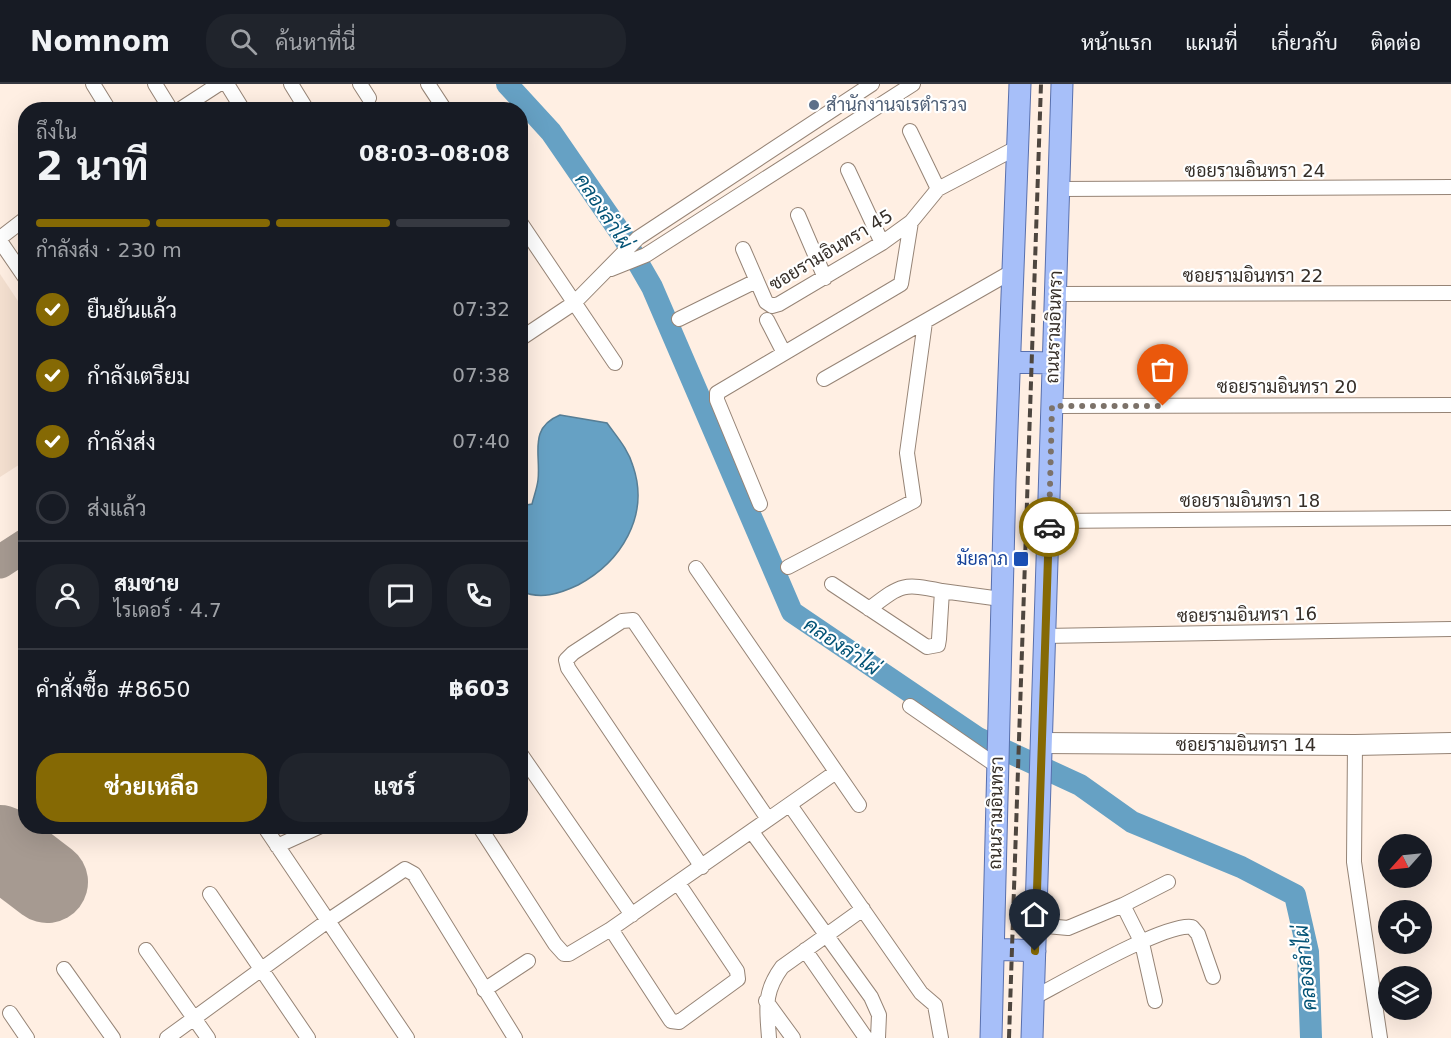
<!DOCTYPE html>
<html lang="th">
<meta charset="utf-8">
<style>
body{margin:0;font-family:"DejaVu Sans",Sarabun,sans-serif;background:#20242c;color:#f1f3f6;height:100vh;display:flex;flex-direction:column;font-size:22px;white-space:nowrap}
*{box-sizing:border-box;margin:0}
p{font-size:20px;color:#9ea1a6}
.icon{flex:none;width:33px;height:33px;fill:none;stroke:currentColor;stroke-width:2;stroke-linecap:round;stroke-linejoin:round}
.map{position:relative;flex:1;overflow:hidden}
.drawer{position:absolute;left:18px;top:18px;width:510px;height:732px;display:flex;flex-direction:column;background:#171b24;border-radius:24px;box-shadow:0 6px 24px #0002}
.drawer>*{flex:none}
.needle{width:39px;rotate:243deg}
.controls{position:absolute;left:1378px;top:750px;display:grid;gap:12px}
.controls a{display:grid;place-items:center;width:54px;height:54px;border-radius:50%;background:#171b24;box-shadow:0 6px 24px #0002;font-size:30px}
.pin{position:absolute;display:grid;place-items:center;width:51px;height:51px;color:#fff;margin:-62px -26px;border-radius:50% 50% 50% 0;rotate:-45deg;box-shadow:0 0 6px #0007}
.pin .icon{rotate:45deg}
.courier{position:absolute;display:grid;place-items:center;width:60px;height:60px;margin:-30px;border:4px solid #856904;border-radius:50%;background:#fff;color:#222;box-shadow:0 2px 8px #0007}
.head em{font-style:normal;font-weight:700}
.head div{display:flex;flex-direction:column-reverse}
.head{display:flex;align-items:center;justify-content:space-between;height:102px;padding:0 18px}
h1{font-size:39px;font-weight:700;line-height:45px}
.bar{display:grid;grid-template-columns:repeat(4,1fr);gap:9px 6px;align-content:center;height:72px;padding:0 18px}
.bar i{height:8px;border-radius:4px;background:#363941}
.bar .selected{background:#856904}
.bar p{grid-column:span 4}
.line{display:flex;align-items:center;gap:15px;padding:0 18px;border-top:2px solid #363941}
.line div{flex:1}
.round{display:grid;place-items:center;flex:none;width:63px;height:63px;border-radius:24px;background:#20242c}
ol{padding:0 18px;list-style:none}
li{display:flex;align-items:center;gap:18px;height:66px}
li p{margin-inline-start:auto}
li .icon{padding:6px;border-radius:50%;background:#856904;color:#fff;stroke-width:4}
li:last-child{color:#9ea1a6}
li i{width:33px;height:33px;border:3px solid #363941;border-radius:50%}
.primary-button{display:flex;gap:12px;margin-top:auto;padding:12px 18px}
.primary-button a{flex:1;height:69px;border-radius:24px;background:#856904;color:#fff;font-size:24px;font-weight:700;line-height:69px;text-align:center}
.primary-button a+a{background:#20242c;color:#f1f3f6}
header{display:flex;align-items:center;gap:36px;box-sizing:border-box;height:84px;padding:0 30px;background:#171b24;border-bottom:2px solid #363941}
header strong{font-size:28px}
nav{display:flex;gap:33px;margin-inline-start:auto;font-size:21px}
.search{width:420px;height:54px;background:#20242c;display:flex;align-items:center;gap:15px;box-sizing:border-box;padding:0 21px;border-radius:24px;color:#9ea1a6;font-size:22px}
.map>svg:first-child{display:block}
.built{fill:#f4e0d0}
.water{fill:#66a1c4;stroke:#577e95;stroke-width:1.5}
.lines{fill:none;stroke-linecap:round;stroke-linejoin:round}
.river{stroke:#66a1c4;stroke-width:22}
.taxiway{stroke:#a69a91;stroke-width:33}
.runway{stroke:#a69a91;stroke-width:82}
.street-casing{stroke:#968476;stroke-width:16}
.secondary-casing{stroke:#968476;stroke-width:22}
.primary-casing{stroke:#5970ad;stroke-width:23}
.street{stroke:#fff;stroke-width:14}
.secondary{stroke:#fff;stroke-width:20}
.primary{stroke:#a7bff9;stroke-width:21}
.rail{stroke:#4e463f;stroke-width:4;stroke-dasharray:9 4.5;stroke-linecap:butt}
.done{stroke:#7c7269;stroke-width:6;stroke-dasharray:0 10.8}
.route{stroke:#856904;stroke-width:8}
.service-dot{fill:#5c6f8a;stroke:#fff;stroke-width:2}
.transit-dot{fill:#1a4fb4;stroke:#fff;stroke-width:2}
.labels{text-anchor:middle;stroke-width:4.5;stroke-linejoin:round;paint-order:stroke}
.service-label{font-size:18px;fill:#4e5e75;stroke:#fff;text-anchor:start}
.street-label{font-size:18px;fill:#352e28;stroke:#fff}
.transit-label{font-size:18px;fill:#164399;stroke:#fff;text-anchor:end}
.water-label{font-size:20px;font-style:italic;fill:#035376;stroke:#fff}
</style>
<header>
<strong>Nomnom</strong>
<div class="search"><svg class="icon" aria-label="search" viewBox="0 0 24 24"><circle cx="10" cy="10" r="6"/><path d="M15 15l6 6"/></svg>ค้นหาที่นี่</div>
<nav><a>หน้าแรก</a><a>แผนที่</a><a>เกี่ยวกับ</a><a>ติดต่อ</a></nav>
</header>
<div class="map">
<svg width="1451" height="954" viewBox="0 0 1451 954">
<rect width="100%" height="100%" fill="#ffefe3"/>
<!-- built -->
<path class="built" d="M0 190 26 229 25 377 0 393Z"/>
<!-- water -->
<path class="water" d="M560 331 607 339C617 353 628 365 633 382 650 432 621 478 578 501 559 510 540 516 521 507V422L532 420C534 412 537 404 538 396 541 370 528 344 560 331Z"/>
<g class="lines">
<!-- river -->
<path class="river" d="M507 0 551 48 622 151 652 203 792 528 978 654 1080 701 1132 738 1241 783 1295 811 1308 868 1311 954"/>
<!-- taxiway -->
<path class="taxiway" d="M0 478 26 461"/>
<!-- runway -->
<path class="runway" d="M0 762 47 798"/>
<defs>
<path id="street" d="M93 0 109 26
M155 0 171 26
M227 0 243 26
M291 0 307 26
M360 0 369 14
M428 0 445 26
M179 26 219 0
M910 47 938 105
M848 86 882 159
M1059 105 1451 103
M798 131 825 194
M520 138 615 279
M0 154 26 134
M0 157 26 195
M743 165 766 218 772 222 779 220 882 159 911 138 938 105 1018 63
M611 185 646 171 913 0
M1055 210 1451 209
M679 235 756 197
M767 236 784 269
M520 255 574 219 638 154 872 0
M824 295 1013 187
M1052 322 1451 321
M760 420 717 316V309L901 200 911 138
M1049 437 1451 434
M788 483 914 417 907 369 925 238
M696 484 859 721
M832 500 927 563 938 561 939 555 942 507 1001 515
M869 525C902 500 902 499 942 507
M1044 552 1451 545
M910 622 997 682
M1355 661 1354 778 1380 954
M520 669 632 831
M790 721 921 909 935 921 941 954
M264 742 407 954
M479 742 555 860 564 870H569L611 845 836 688
M752 748 871 913 879 931 878 954
M277 762 321 742
M702 783 568 584 566 576 573 569 622 537 633 536 768 735
M210 810 308 954
M1036 841 1068 844 1123 821
M611 845 671 937 679 938 738 895 737 887 678 799
M146 866 208 954
M805 866 866 954
M64 885 113 954
M484 906 528 877
M1033 914C1062 899 1166 838 1192 843L1198 850 1213 893
M766 917 793 954
M1155 917 1142 859 1123 821 1168 798
M10 929 27 954
M167 954 329 836 405 785 414 790 515 954
M769 954C767 924 763 909 782 883L863 825"/>
<path id="secondary" d="M1042 659 1355 661 1451 659"/>
<path id="primary" d="M1010 278 1053 279
M994 865 1035 867
M991 954 1005 397 1020 0
M1032 954 1062 0"/>
</defs>
<!-- street casing -->
<use href="#street" class="street-casing"/>
<!-- secondary casing -->
<use href="#secondary" class="secondary-casing"/>
<!-- primary casing -->
<use href="#primary" class="primary-casing"/>
<!-- street -->
<use href="#street" class="street"/>
<!-- secondary -->
<use href="#secondary" class="secondary"/>
<!-- primary -->
<use href="#primary" class="primary"/>
<!-- rail -->
<path class="rail" d="M1009 954 1041 0"/>
</g>
<g class="lines">
<!-- done -->
<path class="done" d="M1049 443 1052 322H1163"/>
<!-- route -->
<path class="route" d="M1035 867 1049 443"/>
</g>
<!-- markers -->
<circle class="service-dot" cx="814" cy="21" r="6"/>
<rect class="transit-dot" x="1013" y="467" width="16" height="16" rx="3"/>
<g class="labels">
<!-- service labels -->
<g class="service-label">
<text x="826" y="27">สำนักงานจเรตำรวจ</text>
</g>
<!-- street labels -->
<g class="street-label">
<text x="1255" y="93">ซอยรามอินทรา 24</text>
<text transform="translate(831 166) rotate(-31)" y="6">ซอยรามอินทรา 45</text>
<text x="1253" y="198">ซอยรามอินทรา 22</text>
<text transform="translate(1054 243) rotate(-88)" y="6">ถนนรามอินทรา</text>
<text x="1287" y="309">ซอยรามอินทรา 20</text>
<text x="1250" y="423">ซอยรามอินทรา 18</text>
<text transform="translate(1247 531) rotate(-1)" y="6">ซอยรามอินทรา 16</text>
<text x="1246" y="667">ซอยรามอินทรา 14</text>
<text transform="translate(996 729) rotate(-89)" y="6">ถนนรามอินทรา</text>
</g>
<!-- transit labels -->
<g class="transit-label">
<text x="1008" y="481">มัยลาภ</text>
</g>
<!-- water labels -->
<g class="water-label">
<text transform="translate(604 127) rotate(56)" y="7">คลองลำไผ่</text>
<text transform="translate(842 562) rotate(34)" y="7">คลองลำไผ่</text>
<text transform="translate(1305 884) rotate(-96)" y="7">คลองลำไผ่</text>
</g>
</g>
</svg>
<div class="controls">
<a><svg class="needle" viewBox="-14 -14 28 28"><path d="M0-13l5 13h-10z" fill="#e53935"/><path d="M0 13l5-13h-10z" fill="#9ea1a6"/></svg></a>
<a><svg class="icon" aria-label="locate" viewBox="0 0 24 24"><circle cx="12" cy="12" r="6"/><path d="M12 2v4M12 18v4M2 12h4M18 12h4"/></svg></a>
<a><svg class="icon" aria-label="layers" viewBox="0 0 24 24"><path d="M12 4l9 5-9 5-9-5zM3 14l9 5 9-5"/></svg></a>
</div>
<div class="pin" style="left:1163px;top:322px;background:#ea580c"><svg class="icon" aria-label="bag" viewBox="0 0 24 24"><path d="M5 8h14l-1 12H6zM9 8a3 3 0 0 1 6 0"/></svg></div>
<div class="pin" style="left:1035px;top:867px;background:#1f2937"><svg class="icon" aria-label="home" viewBox="0 0 24 24"><path d="M3 11l9-7 9 7M6 9v11h12V9"/></svg></div>
<div class="courier" style="left:1049px;top:443px"><svg class="icon" aria-label="car" viewBox="0 0 24 24"><path d="M5 17H2v-5l4-1 3-4h7l3 4 3 1v5h-3M9 17h6M6 11h13"/><circle cx="7" cy="17" r="2"/><circle cx="17" cy="17" r="2"/></svg></div>
<section class="drawer">
<div class="head"><div><h1>2 นาที</h1><p>ถึงใน</p></div><em>08:03–08:08</em></div>
<div class="bar"><i class="selected"></i><i class="selected"></i><i class="selected"></i><i></i><p>กำลังส่ง · 230 m</p></div>
<ol>
<li><svg class="icon" aria-label="check" viewBox="0 0 24 24"><path d="M5 12l5 5 9-10"/></svg>ยืนยันแล้ว<p>07:32</p></li>
<li><svg class="icon" aria-label="check" viewBox="0 0 24 24"><path d="M5 12l5 5 9-10"/></svg>กำลังเตรียม<p>07:38</p></li>
<li><svg class="icon" aria-label="check" viewBox="0 0 24 24"><path d="M5 12l5 5 9-10"/></svg>กำลังส่ง<p>07:40</p></li>
<li><i></i>ส่งแล้ว</li>
</ol>
<div class="line" style="height:108px"><a class="round"><svg class="icon" aria-label="person" viewBox="0 0 24 24"><circle cx="12" cy="8" r="4"/><path d="M4 21q1-7 8-7t8 7"/></svg></a><div><b>สมชาย</b><p>ไรเดอร์ · 4.7</p></div><a class="round"><svg class="icon" aria-label="chat" viewBox="0 0 24 24"><path d="M4 5h16v11H9l-5 4z"/></svg></a><a class="round"><svg class="icon" aria-label="phone" viewBox="0 0 24 24"><path d="M5 4h4l2 5-3 2q2 4 5 5l2-3 5 2v4C11 20 4 13 5 4z"/></svg></a></div>
<div class="line" style="height:78px"><div>คำสั่งซื้อ #8650</div><b>฿603</b></div>
<div class="primary-button"><a>ช่วยเหลือ</a><a>แชร์</a></div>
</section>
</div>
